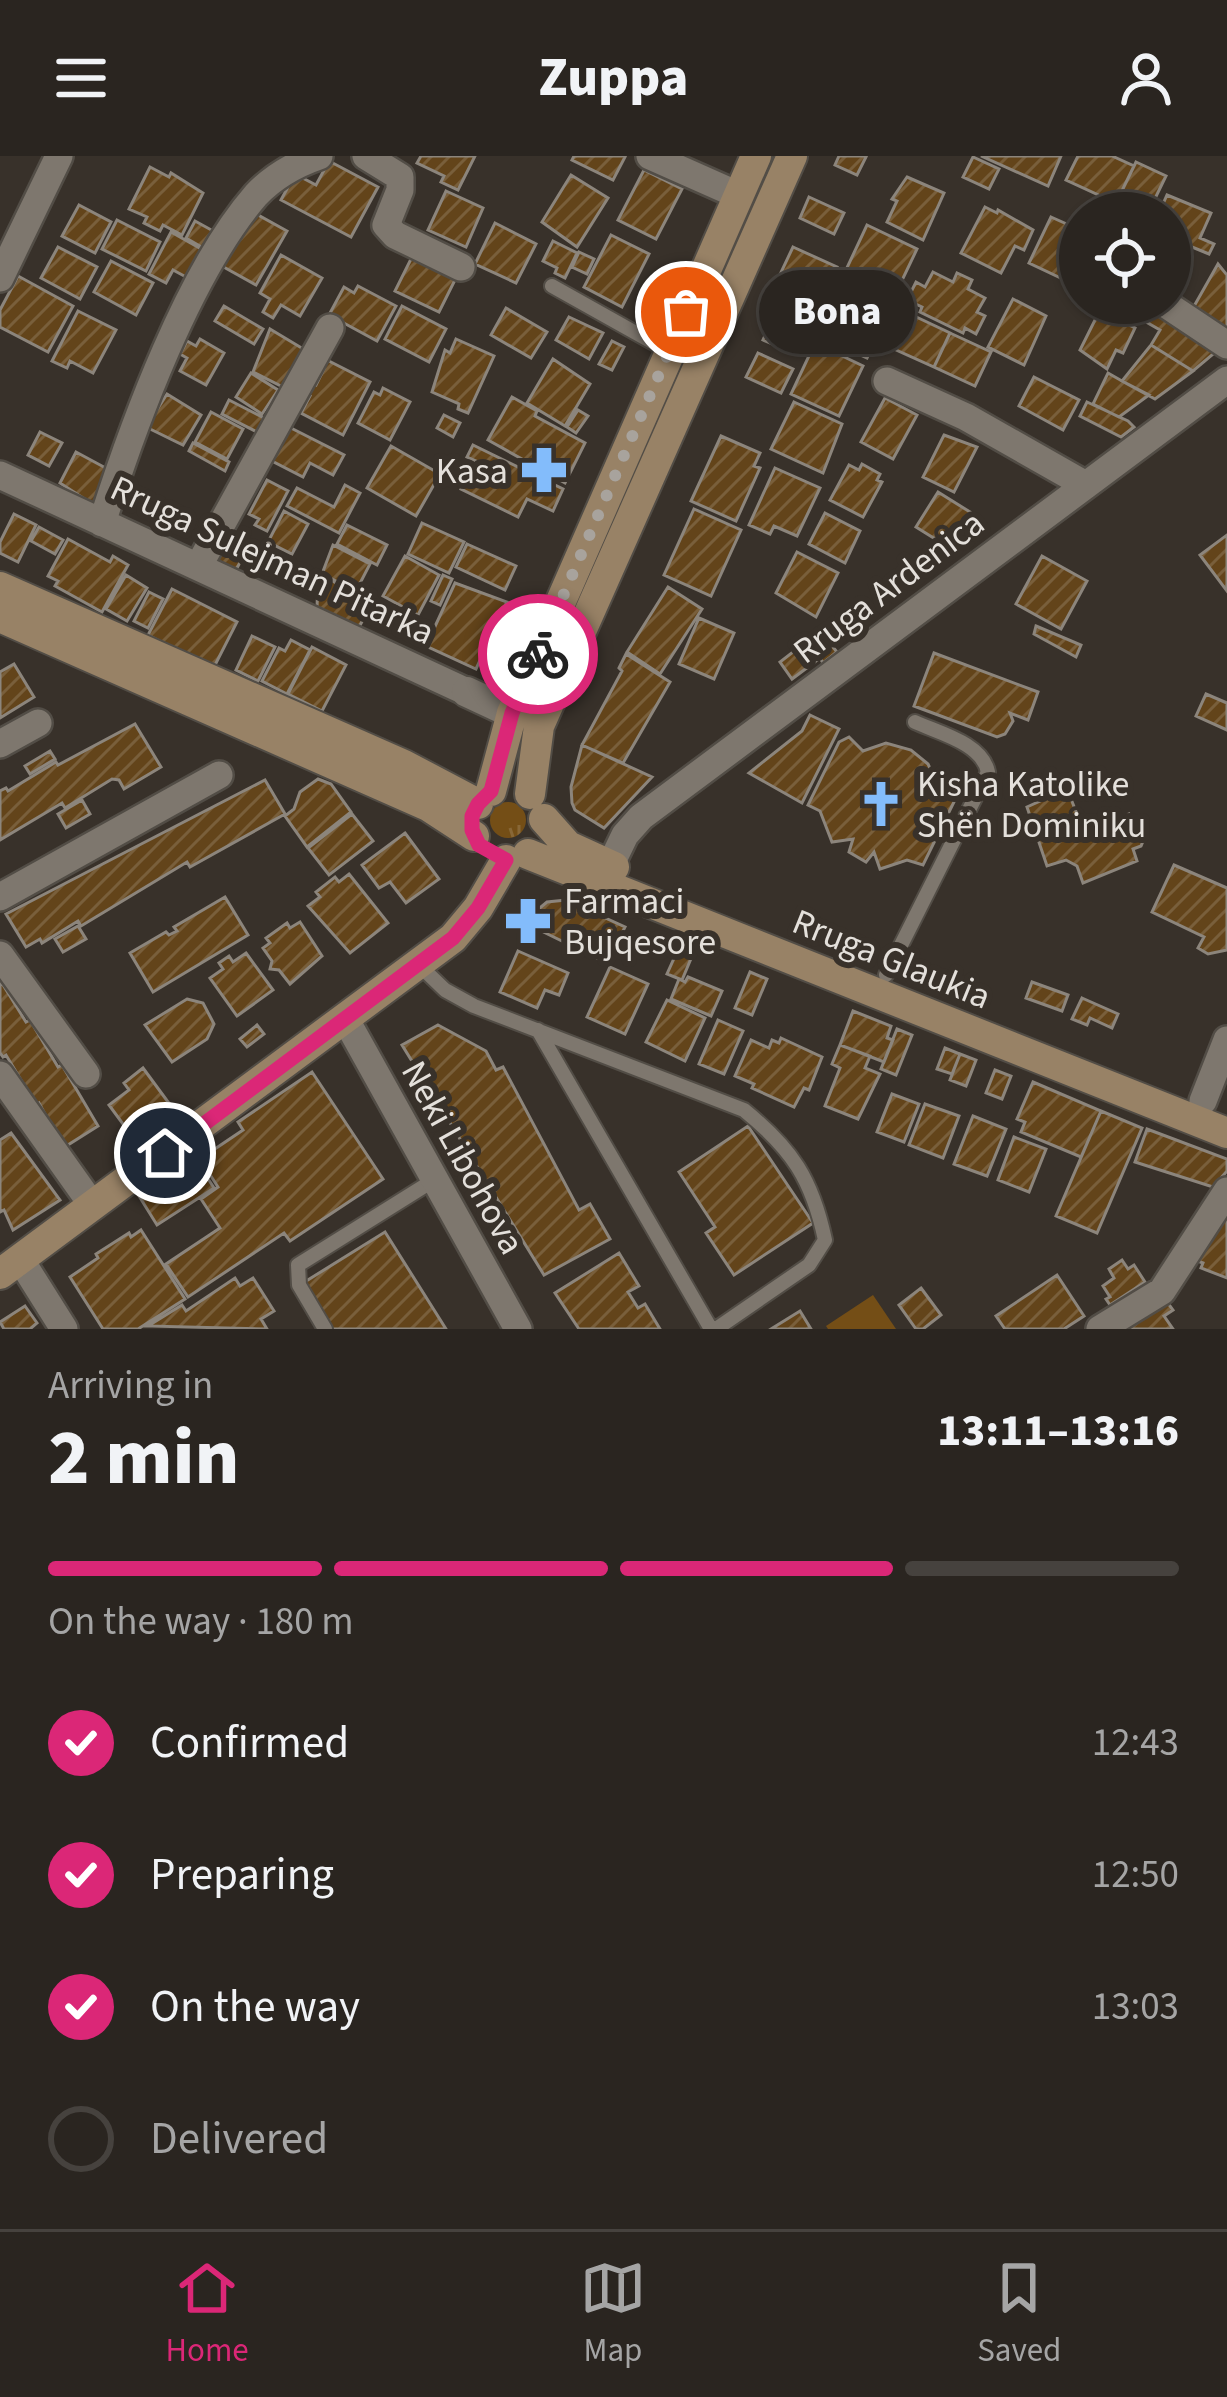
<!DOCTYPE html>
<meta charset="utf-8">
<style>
body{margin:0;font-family:"Source Sans 3",sans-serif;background:#36312d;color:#f1f3f6;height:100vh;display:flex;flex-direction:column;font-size:45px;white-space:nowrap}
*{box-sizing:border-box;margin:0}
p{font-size:39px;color:#a5a5a5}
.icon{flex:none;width:66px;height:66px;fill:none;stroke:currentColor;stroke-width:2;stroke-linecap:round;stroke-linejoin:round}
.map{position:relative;height:1173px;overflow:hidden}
.drawer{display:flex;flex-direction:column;background:#2a2520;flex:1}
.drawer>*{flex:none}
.fabs{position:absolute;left:1059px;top:36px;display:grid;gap:24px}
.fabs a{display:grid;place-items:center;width:132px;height:132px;border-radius:50%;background:#2a2520;box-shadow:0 3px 9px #0004,0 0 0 3px #46423e;font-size:60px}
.pin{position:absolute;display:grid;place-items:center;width:102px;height:102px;color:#fff;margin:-51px;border:6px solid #fff;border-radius:50%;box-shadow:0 3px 12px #0007}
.courier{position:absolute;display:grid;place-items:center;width:120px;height:120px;margin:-60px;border:9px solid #db2777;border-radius:50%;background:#fff;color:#222;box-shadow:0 3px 15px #0007}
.bubble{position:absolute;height:84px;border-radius:42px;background:#2a2520;box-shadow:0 3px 9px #0004,0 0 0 3px #46423e;font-size:39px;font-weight:800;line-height:84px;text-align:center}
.summary em{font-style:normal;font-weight:800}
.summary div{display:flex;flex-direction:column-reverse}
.summary{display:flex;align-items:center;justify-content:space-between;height:204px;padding:0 48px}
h1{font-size:78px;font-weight:800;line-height:90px}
.bar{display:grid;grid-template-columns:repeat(4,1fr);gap:18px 12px;align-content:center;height:144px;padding:0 48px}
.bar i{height:15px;border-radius:9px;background:#46423e}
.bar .active{background:#db2777}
.bar p{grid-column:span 4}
ol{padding:0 48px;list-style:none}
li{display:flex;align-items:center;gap:36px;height:132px}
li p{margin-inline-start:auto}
li .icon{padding:12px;border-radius:50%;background:#db2777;color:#fff;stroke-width:4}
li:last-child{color:#a5a5a5}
li i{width:66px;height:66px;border:6px solid #46423e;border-radius:50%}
header{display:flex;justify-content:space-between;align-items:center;height:156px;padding:0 48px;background:#2a2520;font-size:54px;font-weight:800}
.tab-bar{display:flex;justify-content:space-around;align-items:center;height:168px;border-top:3px solid #46423e;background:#2a2520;font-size:33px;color:#a5a5a5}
.tab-bar a{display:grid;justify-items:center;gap:6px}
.tab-bar .active{color:#db2777}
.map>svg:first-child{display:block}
.grass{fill:url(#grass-tufts)}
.pitch{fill:#744e16}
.building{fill:url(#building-hatch);stroke:#8c857c;stroke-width:3}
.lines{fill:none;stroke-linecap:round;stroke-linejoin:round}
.service-casing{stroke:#524d46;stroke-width:18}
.minor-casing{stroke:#524d46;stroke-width:32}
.tertiary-casing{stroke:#524d46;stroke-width:34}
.secondary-casing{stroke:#524d46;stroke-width:34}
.service{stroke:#7e776e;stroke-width:14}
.minor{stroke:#7e776e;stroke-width:27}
.tertiary{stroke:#7e776e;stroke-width:30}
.secondary{stroke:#988266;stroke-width:30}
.done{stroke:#a8a39d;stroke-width:12;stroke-dasharray:0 21.6}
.route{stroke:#db2777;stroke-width:15}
.labels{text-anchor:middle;stroke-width:12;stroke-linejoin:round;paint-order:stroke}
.poi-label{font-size:36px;fill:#e4e0db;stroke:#38312a;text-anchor:start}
.street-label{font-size:36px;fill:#e4e0db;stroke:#38312a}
</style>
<header><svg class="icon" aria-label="menu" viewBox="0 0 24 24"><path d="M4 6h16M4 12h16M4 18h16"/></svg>Zuppa<svg class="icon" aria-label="person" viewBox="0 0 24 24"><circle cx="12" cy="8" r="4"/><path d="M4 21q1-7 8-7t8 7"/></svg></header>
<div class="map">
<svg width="1227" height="1173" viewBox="0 0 1227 1173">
<defs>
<pattern id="grass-tufts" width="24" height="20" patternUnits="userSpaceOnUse" patternTransform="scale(3)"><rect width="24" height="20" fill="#744e16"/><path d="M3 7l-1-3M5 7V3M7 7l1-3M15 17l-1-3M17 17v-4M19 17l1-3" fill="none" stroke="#886737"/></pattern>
<pattern id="building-hatch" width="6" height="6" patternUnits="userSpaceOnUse" patternTransform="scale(3)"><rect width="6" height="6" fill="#63441a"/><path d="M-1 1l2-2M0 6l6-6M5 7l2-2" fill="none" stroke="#795f3b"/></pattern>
</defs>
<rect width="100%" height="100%" fill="#38312a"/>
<!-- grass -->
<path class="grass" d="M490 664a18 18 0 1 1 36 0a18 18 0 1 1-36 0Z"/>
<!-- pitch -->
<path class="pitch" d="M873 1139 896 1173H828L826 1170Z"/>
<!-- building -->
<path class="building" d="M421 0H475L458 34 441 26 444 20 417 7Z
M574 0H623L625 1 613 24 572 4Z
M839 0H864L866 1 857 19 835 9Z
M981 0H1061L1048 30Z
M1078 0H1112L1134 10 1116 47 1066 24Z
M973 1 999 13 989 33 963 21Z
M329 5 378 31 351 81 281 44 295 18 316 29Z
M1136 6 1166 20 1148 57H1138L1116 47Z
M150 11 169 21 171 17 203 37 182 79 163 69 160 75 144 67 147 61 129 53Z
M644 14 682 33 656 83 618 64Z
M571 19 608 42 577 91 542 66Z
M907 21 944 37 923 84 887 66 897 45 892 43Z
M446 35 483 52 466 91 428 74Z
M1167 39 1211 57 1200 82 1214 88 1209 98 1170 82V57H1159Z
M809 41 844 57 834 78 800 62Z
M79 49 111 66 95 97 62 80Z
M985 51 997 57 998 54 1033 74 1024 94 1015 90 1001 117 961 97Z
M251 55 287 75 256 129 220 109Z
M1051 61 1080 74V92L1065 124 1029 107Z
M117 64 160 86 146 115 102 93Z
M195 65 215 76 205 93 186 82Z
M495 67 536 88 516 127 475 108Z
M867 69 917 93 895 139 845 116Z
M171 76 203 94 188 122 173 114 166 127 149 118Z
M611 79 649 98 622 151 584 131Z
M553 85 577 97 565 122 555 117 557 112 543 105Z
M58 91 97 111 80 143 41 122Z
M793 91 837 111 816 157 781 141 784 134 775 129Z
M415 95 459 116 439 156 395 135Z
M579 96 594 103 587 118 572 111Z
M281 99 322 122 300 160 281 149 273 162 263 156 270 143 260 137Z
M111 105 153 127 136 159 94 136Z
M1218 108 1227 119V174L1193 152Z
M933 116 953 126 957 117 972 124 968 133 985 142 977 156 985 160 976 178 965 172 963 177 920 156 922 151 907 144 916 126 925 131Z
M18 120 73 150 48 196 0 171V154Z
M358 130 396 150 377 185 329 159 344 131 354 137Z
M841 132 890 155 867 202 819 180Z
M1013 143 1046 160 1024 209 988 191Z
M224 150 263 173 254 188 215 165Z
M402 150 446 173 429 206 385 183Z
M781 151 802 161 796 174 775 164Z
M506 152 547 176 531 202 491 179Z
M1100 154 1135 172 1123 197 1116 194 1107 213 1080 194Z
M78 155 116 174 93 217 70 205 67 212 52 205Z
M1158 155 1218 194 1193 215 1151 189 1160 174 1148 167Z
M910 158 950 177 934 211 894 193Z
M569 161 603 177 589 203 556 184Z
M771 166 802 179 794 197 763 184Z
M270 173 305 194 285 232 253 216Z
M950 177 991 196 975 230 934 211Z
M200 183 224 197 206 229 180 215 187 202 180 198 187 185 196 190Z
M456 183 494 200 468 257 458 253 459 248 432 236 445 194 450 197Z
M612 185 624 191 612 214 599 208Z
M815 187 863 210 839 260 791 238Z
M1151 189 1193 215 1155 243 1122 225Z
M758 197 793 213 781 237 746 221Z
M323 202 370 226 343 279 301 257 310 240 301 236 307 225 316 229 324 213 318 211Z
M553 203 590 228 565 270 527 247Z
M251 217 278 234 262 258 236 241Z
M1108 217 1122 225 1149 239 1119 261 1093 248Z
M1034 221 1079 244 1063 274 1019 250Z
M383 232 410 246 390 284 358 267 374 236 380 239Z
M167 238 201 259 183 289 146 271Z
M512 241 537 255 535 260 585 287 565 327 488 284Z
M885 242 917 259 893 303 861 286Z
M229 244 264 262 257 276 222 258Z
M794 246 842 268 823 317 771 293Z
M1087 246 1128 265 1134 271 1121 281 1080 260Z
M578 254 588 260 576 277 567 271Z
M211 256 243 273 227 303 195 286Z
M444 259 460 267 453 281 437 272Z
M289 271 344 299 333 319 310 307 303 321 272 305Z
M40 276 62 287 49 310 28 299Z
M944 279 977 291 954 336 923 321Z
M721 280 760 297 754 310 760 312 736 365 691 345Z
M193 287 229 306 225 315 189 295Z
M473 289 563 333 553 355 527 343 518 361 461 333 476 305 467 301Z
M391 290 440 318 416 360 367 332Z
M76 296 115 317 97 351 60 327Z
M862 308 880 318 877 324 882 326 863 361 830 344 849 309 859 314Z
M775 312 820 332 797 380 774 370 770 378 749 369Z
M267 324 288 335 267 375 255 369 259 363 249 358Z
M345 329 360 337 339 377 287 350 297 332 334 351Z
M938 336 970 356 948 391 916 371Z
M694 353 741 374 711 440 664 419Z
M284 355 308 368 292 398 268 386Z
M825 357 860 375 845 407 809 388Z
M14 358 36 369 18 406 0 397V386Z
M422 367 464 386 449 417 408 398Z
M347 369 387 389 377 409 337 388Z
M39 371 63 384 55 398 31 385Z
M1227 379V435L1200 399Z
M68 383 110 406 113 400 128 409 102 456 55 430 58 425 48 420Z
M225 387 245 397 236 414 216 404Z
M467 388 516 410 505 434 456 411Z
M333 389 370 408 356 435 322 418Z
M797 396 838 417 816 461 776 437Z
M405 400 439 419 418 459 383 440Z
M1042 400 1087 425 1061 473 1016 448Z
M318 417 372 447 358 473 317 453Z
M126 419 147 432 127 465 106 453Z
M443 419 452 423 440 449 431 445Z
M455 427 507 446 476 513 426 490Z
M668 431 702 453 660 518 627 496Z
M172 433 237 466 213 513 148 479Z
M149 436 163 443 148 472 134 465Z
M699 462 734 477 714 523 679 508Z
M1036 470 1081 489 1076 501 1034 478Z
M820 475 837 496 823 507 820 502 792 523 780 506Z
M252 480 275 491 258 525 236 514Z
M291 484 310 494 287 538 262 525 279 492 285 495Z
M312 491 346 509 322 555 288 538Z
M934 497 1038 536 1028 564 1010 557 1013 565 1005 578 997 581 914 550Z
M626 498 670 526 623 607 582 589 622 515 619 512Z
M14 508 34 541 0 562V516Z
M1206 538 1227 547V574L1196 560Z
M810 559 839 573 802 647 749 617 802 575Z
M135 568 161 611 124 633 119 624 112 623 65 652 62 647 0 684V635L6 632 8 635 56 606 58 609Z
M849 581 863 595 886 587 911 594 928 608 937 627 949 630 954 637V646L923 709 907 704 880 713 874 696 866 706 849 696 853 683 832 686 820 655 808 649 839 586Z
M582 589 652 621 604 672 575 654 572 647 571 631Z
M50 595 55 603 30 618 25 610Z
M318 623 331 628 351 656 307 691 285 660 294 653 300 636Z
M265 624 285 658 190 711 187 706 81 770 78 765 42 787 40 783 26 791 6 758Z
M1067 633 1081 668 1091 673 1129 658 1134 669 1142 666 1146 678 1141 690 1133 693 1137 705 1083 727 1077 710 1066 704 1047 710 1027 651Z
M82 644 90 658 66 672 58 658Z
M352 658 373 685 329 719 308 692Z
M405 677 439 723 406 747 390 726 379 732 362 709Z
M1174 709 1227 732V794L1208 798 1198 792 1204 781 1152 756Z
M349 718 388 767 350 797 308 750 320 741 316 736 335 721 339 726Z
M225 741 248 779 153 836 130 797 166 776 169 779 177 775 174 771Z
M566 744 625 771 607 807 523 766 547 746Z
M300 766 322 800 290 828 279 814 270 813 272 805 263 792 270 787 266 782 287 767 290 772Z
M78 770 86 783 63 796 55 783Z
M681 787 695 793 682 824 667 818Z
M518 795 568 817 559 839 545 834 537 852 500 836Z
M246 797 273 834 237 860 210 822 223 813 219 807 229 800 233 806Z
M610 811 648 828 625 878 587 861Z
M750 816 767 823 752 859 735 852Z
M688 821 722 835 711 860 671 843 679 823 685 826Z
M0 824 26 866 30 864 58 911 62 909 98 970 63 992 39 947 36 949 6 899 3 901 0 897Z
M1032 826 1068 839 1062 855 1026 842Z
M1082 842 1118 858 1112 872 1090 862 1087 869 1072 863Z
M187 843 203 847 214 868 207 883 172 906 145 869Z
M667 844 705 862 685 905 646 886Z
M853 855 891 870 887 882 893 884 884 906 840 889Z
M718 864 743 875 724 918 699 908Z
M257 869 264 878 247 891 240 883Z
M438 869 486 895 496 914 503 911 579 1054 590 1048 610 1083 544 1119 402 889Z
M897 873 912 879 896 919 881 913Z
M781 882 822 901 809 934 804 932 794 951 752 932 754 928 735 920 751 884 769 892 772 884 779 887Z
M840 889 870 900 865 912 880 918 858 963 825 950 840 912 832 908Z
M945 892 960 898 952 918 937 913Z
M960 898 976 904 966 930 950 924Z
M143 912 171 950 131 979 109 949 129 934 124 927Z
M995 914 1011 920 1002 943 986 937Z
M312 916 383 1023 290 1085 284 1077 188 1141 166 1108 220 1072 201 1043 218 1031 200 1003 243 974 238 966Z
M1033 926 1101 955 1081 1001 1021 976 1025 966 1017 963Z
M892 938 919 948 904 986 877 976Z
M925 948 959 960 943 1002 909 989Z
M1101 955 1142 972 1097 1077 1056 1060Z
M973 960 1006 973 987 1020 954 1008Z
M748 970 813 1067 734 1119 706 1077 715 1071 679 1016Z
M1147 973 1227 1003V1015L1213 1031 1135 1006Z
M11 977 60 1044 13 1074 4 1054 0 1056V984Z
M1014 981 1046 993 1029 1036 998 1024Z
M196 1004 214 1032 157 1069 139 1040Z
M1216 1060 1227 1064V1122L1201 1112 1203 1107 1192 1103Z
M141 1074 185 1143 138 1173H103L70 1121 98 1102 96 1098 129 1077 131 1081Z
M385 1076 446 1173H332L303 1127Z
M619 1097 639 1130 628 1136 638 1152 645 1148 660 1173H579L555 1137Z
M1122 1104 1128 1113 1134 1109 1145 1126 1110 1149 1106 1143 1110 1141 1103 1130 1114 1122 1109 1113Z
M1057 1119 1084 1160 1064 1173H1005L996 1160Z
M235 1122 240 1130 253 1122 274 1155 261 1163 267 1173 148 1170 182 1149 186 1155Z
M921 1132 941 1159 923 1173H916L899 1149Z
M1162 1139 1173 1154 1164 1160 1173 1173H1114Z
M25 1150 37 1167 30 1173H4L0 1166Z
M800 1155 811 1173H771Z"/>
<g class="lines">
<defs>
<path id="service" d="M552 130 668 195
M418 808 445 834 474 850 744 954C792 993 812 1023 825 1084L809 1109 716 1173
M886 819 988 616C982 587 939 577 915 566
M538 874 711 1173
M325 1173 299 1129 298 1109 434 1024"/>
<path id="minor" d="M366 0 400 21V34L386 69 395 79 461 111
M650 0 738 39
M0 122 59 0
M1164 147 1227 189
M887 225 966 261 1084 328
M0 319 467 536
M102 367C133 269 189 116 256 39 273 21 296 8 319 0
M198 411 330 172
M0 588 38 567
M610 710 625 679 641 661 1227 224
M0 741 219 619
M0 799 86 918
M346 864 518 1173
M0 919 93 1050
M1203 945 1227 884
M20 1103 64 1173
M1100 1173 1162 1135 1227 1035"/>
<path id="tertiary" d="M467 536 512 557"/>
<path id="secondary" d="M0 431 404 609 478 648
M0 461 428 650 474 680
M491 635 512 557 756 0
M530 638 539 570 792 0
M544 663 568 690 614 711
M528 698 1227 977
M0 1118 453 782 478 752 506 704"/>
</defs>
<!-- service casing -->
<use href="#service" class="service-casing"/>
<!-- minor casing -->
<use href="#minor" class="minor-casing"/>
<!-- tertiary casing -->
<use href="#tertiary" class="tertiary-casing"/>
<!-- secondary casing -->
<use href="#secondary" class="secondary-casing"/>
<!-- service -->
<use href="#service" class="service"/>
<!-- minor -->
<use href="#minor" class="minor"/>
<!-- tertiary -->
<use href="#tertiary" class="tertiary"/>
<!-- secondary -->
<use href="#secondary" class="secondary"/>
</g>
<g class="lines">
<!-- done -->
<path class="done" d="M538 498 686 156"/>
<!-- route -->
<path class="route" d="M165 997 453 782 478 752 506 704 479 689 472 674V660L478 648 491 635 512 557 538 498"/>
</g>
<!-- icons -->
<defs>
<symbol id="pharmacy-bare" viewBox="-9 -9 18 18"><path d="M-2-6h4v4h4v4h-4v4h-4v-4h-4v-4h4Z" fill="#83bcfb" stroke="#38312a" stroke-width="2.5" paint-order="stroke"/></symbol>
<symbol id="church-bare" viewBox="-9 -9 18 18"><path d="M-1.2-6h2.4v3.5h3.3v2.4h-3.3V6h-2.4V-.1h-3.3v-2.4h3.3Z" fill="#83bcfb" stroke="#38312a" stroke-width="2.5" paint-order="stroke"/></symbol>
</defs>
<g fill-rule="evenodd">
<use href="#pharmacy-bare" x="511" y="281" width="66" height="66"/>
<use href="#church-bare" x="848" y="615" width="66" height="66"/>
<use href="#pharmacy-bare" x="495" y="732" width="66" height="66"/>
</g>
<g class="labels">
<!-- poi labels -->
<g class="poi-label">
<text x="508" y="327" text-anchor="end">Kasa</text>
<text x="917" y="640">Kisha Katolike<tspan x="917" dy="41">Shën Dominiku</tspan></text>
<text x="564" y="757">Farmaci<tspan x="564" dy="41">Bujqesore</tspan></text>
</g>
<!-- street labels -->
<g class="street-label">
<text transform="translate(273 403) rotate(25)" y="13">Rruga Sulejman Pitarka</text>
<text transform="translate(888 430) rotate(-37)" y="13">Rruga Ardenica</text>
<text transform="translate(892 802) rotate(22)" y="13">Rruga Glaukia</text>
<text transform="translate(464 1001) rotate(61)" y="13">Neki Libohova</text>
</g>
</g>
</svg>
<div class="fabs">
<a><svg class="icon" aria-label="locate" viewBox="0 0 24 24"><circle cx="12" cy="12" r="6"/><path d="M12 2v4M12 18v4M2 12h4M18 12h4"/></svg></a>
</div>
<div class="pin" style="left:686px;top:156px;background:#ea580c"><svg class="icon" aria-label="bag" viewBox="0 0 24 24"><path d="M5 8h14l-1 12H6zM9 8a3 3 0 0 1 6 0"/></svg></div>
<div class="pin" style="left:165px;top:997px;background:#1f2937"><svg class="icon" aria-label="home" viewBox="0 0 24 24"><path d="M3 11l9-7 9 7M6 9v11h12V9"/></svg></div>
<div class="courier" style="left:538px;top:498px"><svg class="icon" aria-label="bike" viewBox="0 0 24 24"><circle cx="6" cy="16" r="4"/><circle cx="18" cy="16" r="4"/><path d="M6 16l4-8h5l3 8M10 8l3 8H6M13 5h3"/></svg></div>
<div class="bubble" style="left:759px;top:114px;width:156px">Bona</div>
</div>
<section class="drawer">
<div class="summary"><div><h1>2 min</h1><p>Arriving in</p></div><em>13:11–13:16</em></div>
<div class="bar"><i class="active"></i><i class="active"></i><i class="active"></i><i></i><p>On the way · 180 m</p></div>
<ol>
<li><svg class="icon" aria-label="check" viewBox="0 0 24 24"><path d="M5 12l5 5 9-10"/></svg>Confirmed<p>12:43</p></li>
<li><svg class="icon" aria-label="check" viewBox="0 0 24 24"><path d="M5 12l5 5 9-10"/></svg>Preparing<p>12:50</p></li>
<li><svg class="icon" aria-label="check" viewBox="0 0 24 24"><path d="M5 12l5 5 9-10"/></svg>On the way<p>13:03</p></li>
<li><i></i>Delivered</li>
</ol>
</section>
<nav class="tab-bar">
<a class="active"><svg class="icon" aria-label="home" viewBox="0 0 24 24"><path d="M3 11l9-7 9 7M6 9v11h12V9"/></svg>Home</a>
<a><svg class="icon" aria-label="map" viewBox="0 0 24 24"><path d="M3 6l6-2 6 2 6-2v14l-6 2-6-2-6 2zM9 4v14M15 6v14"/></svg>Map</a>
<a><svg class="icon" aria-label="saved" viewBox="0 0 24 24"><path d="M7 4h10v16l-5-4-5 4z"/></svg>Saved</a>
</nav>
